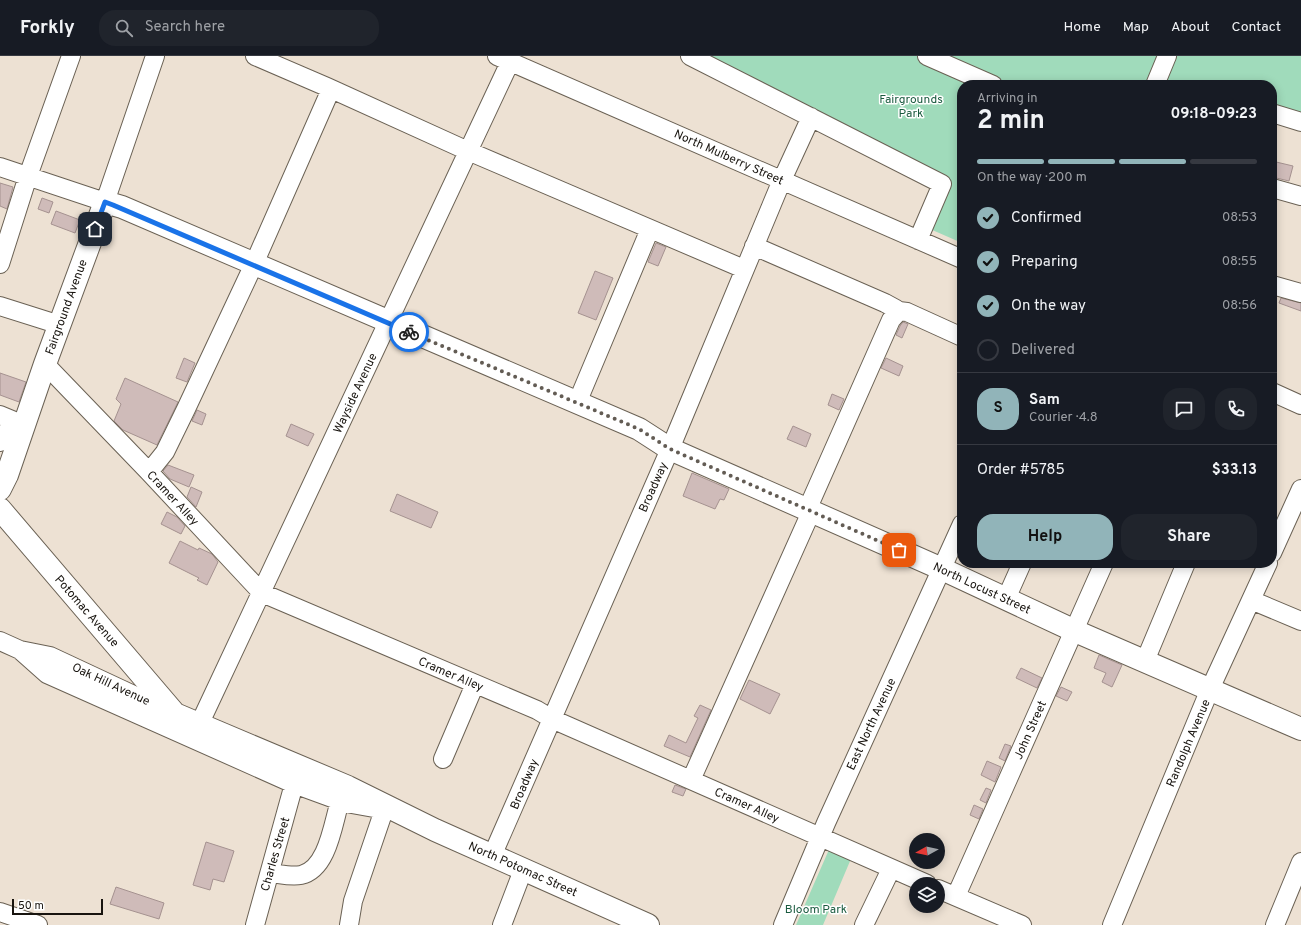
<!DOCTYPE html>
<meta charset="utf-8">
<style>
body{margin:0;font-family:Overpass,sans-serif;background:#20242c;color:#f1f3f6;height:100vh;display:flex;flex-direction:column;font-size:15px;white-space:nowrap}
*{box-sizing:border-box;margin:0}
p{font-size:13px;color:#9ea1a6}
.icon{flex:none;width:22px;height:22px;fill:none;stroke:currentColor;stroke-width:2;stroke-linecap:round;stroke-linejoin:round}
.map{position:relative;flex:1;overflow:hidden}
.side{position:absolute;left:957px;top:24px;width:320px;height:488px;display:flex;flex-direction:column;background:#171b24;border-radius:16px;box-shadow:0 2px 10px #0003}
.side>*{flex:none}
.needle{width:26px;rotate:262deg}
.tools{position:absolute;left:909px;top:777px;display:grid;gap:8px}
.tools a{display:grid;place-items:center;width:36px;height:36px;border-radius:50%;background:#171b24;box-shadow:0 2px 10px #0003;font-size:20px}
.scale{position:absolute;left:12px;bottom:10px;width:91px;box-sizing:border-box;padding-left:4px;border:2px solid #18140f;border-top:0;font-size:11px;line-height:14px;white-space:nowrap;color:#18140f;-webkit-text-stroke:3px #fff;paint-order:stroke}
.pin{position:absolute;display:grid;place-items:center;width:34px;height:34px;color:#fff;margin:-17px;border-radius:8px;box-shadow:0 2px 6px #0006}
.courier{position:absolute;display:grid;place-items:center;width:40px;height:40px;margin:-20px;border:3px solid #1a73e8;border-radius:50%;background:#fff;color:#222;box-shadow:0 1px 5px #0007}
.headline em{font-style:normal;font-weight:700}
.headline div{display:flex;flex-direction:column-reverse}
.headline{display:flex;align-items:center;justify-content:space-between;height:68px;padding:0 20px}
h1{font-size:26px;font-weight:700;line-height:30px}
.bar{display:grid;grid-template-columns:repeat(4,1fr);gap:6px 4px;align-content:center;height:48px;padding:0 20px}
.bar i{height:5px;border-radius:3px;background:#363941}
.bar .on{background:#91b4b9}
.bar p{grid-column:span 4}
.line{display:flex;align-items:center;gap:10px;padding:0 20px;border-top:1px solid #363941}
.line div{flex:1}
.round{display:grid;place-items:center;flex:none;width:42px;height:42px;border-radius:16px;background:#20242c}
ol{padding:0 20px;list-style:none}
li{display:flex;align-items:center;gap:12px;height:44px}
li p{margin-inline-start:auto}
li .icon{padding:4px;border-radius:50%;background:#91b4b9;color:#111;stroke-width:4}
li:last-child{color:#9ea1a6}
li i{width:22px;height:22px;border:2px solid #363941;border-radius:50%}
.cta{display:flex;gap:8px;margin-top:auto;padding:8px 20px}
.cta a{flex:1;height:46px;border-radius:16px;background:#91b4b9;color:#111;font-size:16px;font-weight:700;line-height:46px;text-align:center}
.cta a+a{background:#20242c;color:#f1f3f6}
header{display:flex;align-items:center;gap:24px;box-sizing:border-box;height:56px;padding:0 20px;background:#171b24;border-bottom:1px solid #363941}
header strong{font-size:19px}
nav{display:flex;gap:22px;margin-inline-start:auto;font-size:14px}
.search{width:280px;height:36px;background:#20242c;display:flex;align-items:center;gap:10px;box-sizing:border-box;padding:0 14px;border-radius:16px;color:#9ea1a6;font-size:15px}
.map>svg:first-child{display:block}
.green{fill:#a0dbbb}
.building{fill:#cfbbb9;stroke:#a59290}
.lines{fill:none;stroke-linecap:round;stroke-linejoin:round}
.minor-casing{stroke:#6a6154;stroke-width:20}
.major-casing{stroke:#6a6154;stroke-width:24}
.minor{stroke:#fff;stroke-width:18}
.major{stroke:#fff;stroke-width:22}
.done{stroke:#635c54;stroke-width:4;stroke-dasharray:0 7.2}
.route{stroke:#1a73e8;stroke-width:5}
.labels{text-anchor:middle;stroke-width:3;stroke-linejoin:round;paint-order:stroke}
.park-label{font-size:12px;fill:#1a5b3f;stroke:#fff}
.street-label{font-size:12px;fill:#18140f;stroke:#fff}
</style>
<header>
<strong>Forkly</strong>
<div class="search"><svg class="icon" aria-label="search" viewBox="0 0 24 24"><circle cx="10" cy="10" r="6"/><path d="M15 15l6 6"/></svg>Search here</div>
<nav><a>Home</a><a>Map</a><a>About</a><a>Contact</a></nav>
</header>
<div class="map">
<svg width="1301" height="869" viewBox="0 0 1301 869">
<rect width="100%" height="100%" fill="#ede1d3"/>
<!-- green -->
<path class="green" d="M701 0H1301V59L1272 50V29H962V187L930 173 951 127Z
M831 789 853 798 823 869H796Z"/>
<!-- building -->
<path class="building" d="M1272 105 1293 110 1289 125 1272 121Z
M0 127 13 131 7 153 0 150Z
M42 142 53 146 49 157 38 153Z
M56 155 80 164 75 177 51 168Z
M656 187 666 191 658 210 648 206Z
M595 215 613 222 596 264 578 257Z
M1281 242 1301 247V255L1279 247Z
M903 266 908 268 902 282 896 279 900 270Z
M184 302 195 307 187 326 176 322Z
M886 302 903 310 899 320 881 312Z
M0 317 26 326 19 346 0 339Z
M125 322 178 346 157 389 123 374 114 365 121 348 116 343Z
M832 338 844 343 839 354 828 349Z
M197 354 206 358 202 369 192 365Z
M291 368 314 378 308 390 286 380Z
M793 370 811 378 806 391 787 383Z
M168 409 194 419 189 431 170 423 163 415Z
M692 417 729 433 724 444 720 443 715 453 683 440Z
M191 431 202 436 196 451 187 441Z
M397 438 438 456 431 472 390 455Z
M167 456 177 461 185 470 181 478 161 468Z
M180 485 198 494 199 492 212 498 218 506 207 529 197 524 199 522 169 507Z
M1099 599 1122 609 1112 631 1102 626 1106 617 1094 612Z
M1021 612 1042 622 1037 632 1016 622Z
M749 624 780 638 770 658 740 643Z
M1061 631 1072 636 1067 645 1056 640Z
M700 649 711 654 690 701 664 690 669 679 686 687 698 662 694 660Z
M1005 688 1011 690 1005 705 999 702Z
M987 705 1001 711 995 726 981 719Z
M675 729 686 733 683 740 672 736Z
M986 732 991 734 986 747 980 744Z
M974 749 983 753 979 763 970 759Z
M206 786 234 795 224 826 213 823 210 834 193 829Z
M116 831 164 847 159 863 110 848Z"/>
<g class="lines">
<defs>
<path id="minor" d="M255 0 327 31 468 95 744 213
M497 0 962 203
M690 0 942 128 918 184
M927 0 993 29
M1155 29 1167 0
M1272 57 1301 66
M0 111 105 146 155 0
M1272 132 1301 140
M754 190 885 247 896 253 898 256
M0 208 28 120 71 0
M1272 229 1301 237
M0 250 60 269
M45 308 149 416 262 537 537 654 552 663 927 828
M1272 336 1301 349
M577 347 650 173
M0 359 24 369
M0 386 14 365
M149 416 165 396 186 353 254 208 331 33
M807 454 891 264 899 255 907 256 962 281
M1272 497 1301 433
M1006 543 1022 507
M1251 544 1301 565
M0 585 20 594 50 600 172 657
M20 594 47 618 294 728 346 747 385 754
M1145 605 1186 507
M199 669 510 6
M443 703 475 628
M691 724 811 456
M492 800 670 393 782 124 811 61
M270 817C280 818 291 821 301 819 328 813 333 767 340 745
M938 833 1022 869
M956 840 1104 507
M0 856 38 869
M255 869 294 728
M349 869 353 845 384 754
M502 869 523 814
M783 869 826 767 962 468
M864 869 891 813
M1112 869 1210 633 1268 507
M1275 869 1301 806"/>
<path id="major" d="M0 433 7 419 45 308 105 146 122 151 639 373 670 393 942 513 1075 575 1301 673
M0 453 175 658 348 731 435 774 648 869"/>
</defs>
<!-- minor casing -->
<use href="#minor" class="minor-casing"/>
<!-- major casing -->
<use href="#major" class="major-casing"/>
<!-- minor -->
<use href="#minor" class="minor"/>
<!-- major -->
<use href="#major" class="major"/>
</g>
<g class="lines">
<!-- done -->
<path class="done" d="M409 276 639 373 670 393 899 494"/>
<!-- route -->
<path class="route" d="M95 173 105 146 113 149 409 276"/>
</g>
<g class="labels">
<!-- park labels -->
<g class="park-label">
<text x="911" y="47">Fairgrounds<tspan x="911" dy="14">Park</tspan></text>
<text x="816" y="857">Bloom Park</text>
</g>
<!-- street labels -->
<g class="street-label">
<text transform="translate(729 101) rotate(24)" y="4">North Mulberry Street</text>
<text transform="translate(66 251) rotate(-70)" y="4">Fairground Avenue</text>
<text transform="translate(355 337) rotate(-65)" y="4">Wayside Avenue</text>
<text transform="translate(653 431) rotate(-66)" y="4">Broadway</text>
<text transform="translate(173 442) rotate(47)" y="4">Cramer Alley</text>
<text transform="translate(982 532) rotate(25)" y="4">North Locust Street</text>
<text transform="translate(87 555) rotate(49)" y="4">Potomac Avenue</text>
<text transform="translate(451 618) rotate(23)" y="4">Cramer Alley</text>
<text transform="translate(111 628) rotate(25)" y="4">Oak Hill Avenue</text>
<text transform="translate(871 668) rotate(-65)" y="4">East North Avenue</text>
<text transform="translate(1030 674) rotate(-66)" y="4">John Street</text>
<text transform="translate(1188 687) rotate(-67)" y="4">Randolph Avenue</text>
<text transform="translate(524 728) rotate(-67)" y="4">Broadway</text>
<text transform="translate(747 749) rotate(24)" y="4">Cramer Alley</text>
<text transform="translate(275 798) rotate(-74)" y="4">Charles Street</text>
<text transform="translate(523 813) rotate(24)" y="4">North Potomac Street</text>
</g>
</g>
</svg>
<div class="tools">
<a><svg class="needle" viewBox="-14 -14 28 28"><path d="M0-13l5 13h-10z" fill="#e53935"/><path d="M0 13l5-13h-10z" fill="#9ea1a6"/></svg></a>
<a><svg class="icon" aria-label="layers" viewBox="0 0 24 24"><path d="M12 4l9 5-9 5-9-5zM3 14l9 5 9-5"/></svg></a>
</div>
<div class="scale">50 m</div>
<div class="pin" style="left:899px;top:494px;background:#ea580c"><svg class="icon" aria-label="bag" viewBox="0 0 24 24"><path d="M5 8h14l-1 12H6zM9 8a3 3 0 0 1 6 0"/></svg></div>
<div class="pin" style="left:95px;top:173px;background:#1f2937"><svg class="icon" aria-label="home" viewBox="0 0 24 24"><path d="M3 11l9-7 9 7M6 9v11h12V9"/></svg></div>
<div class="courier" style="left:409px;top:276px"><svg class="icon" aria-label="bike" viewBox="0 0 24 24"><circle cx="6" cy="16" r="4"/><circle cx="18" cy="16" r="4"/><path d="M6 16l4-8h5l3 8M10 8l3 8H6M13 5h3"/></svg></div>
<section class="side">
<div class="headline"><div><h1>2 min</h1><p>Arriving in</p></div><em>09:18–09:23</em></div>
<div class="bar"><i class="on"></i><i class="on"></i><i class="on"></i><i></i><p>On the way · 200 m</p></div>
<ol>
<li><svg class="icon" aria-label="check" viewBox="0 0 24 24"><path d="M5 12l5 5 9-10"/></svg>Confirmed<p>08:53</p></li>
<li><svg class="icon" aria-label="check" viewBox="0 0 24 24"><path d="M5 12l5 5 9-10"/></svg>Preparing<p>08:55</p></li>
<li><svg class="icon" aria-label="check" viewBox="0 0 24 24"><path d="M5 12l5 5 9-10"/></svg>On the way<p>08:56</p></li>
<li><i></i>Delivered</li>
</ol>
<div class="line" style="height:72px"><b class="round" style="background:#91b4b9;color:#111">S</b><div><b>Sam</b><p>Courier · 4.8</p></div><a class="round"><svg class="icon" aria-label="chat" viewBox="0 0 24 24"><path d="M4 5h16v11H9l-5 4z"/></svg></a><a class="round"><svg class="icon" aria-label="phone" viewBox="0 0 24 24"><path d="M5 4h4l2 5-3 2q2 4 5 5l2-3 5 2v4C11 20 4 13 5 4z"/></svg></a></div>
<div class="line" style="height:52px"><div>Order #5785</div><b>$33.13</b></div>
<div class="cta"><a>Help</a><a>Share</a></div>
</section>
</div>
